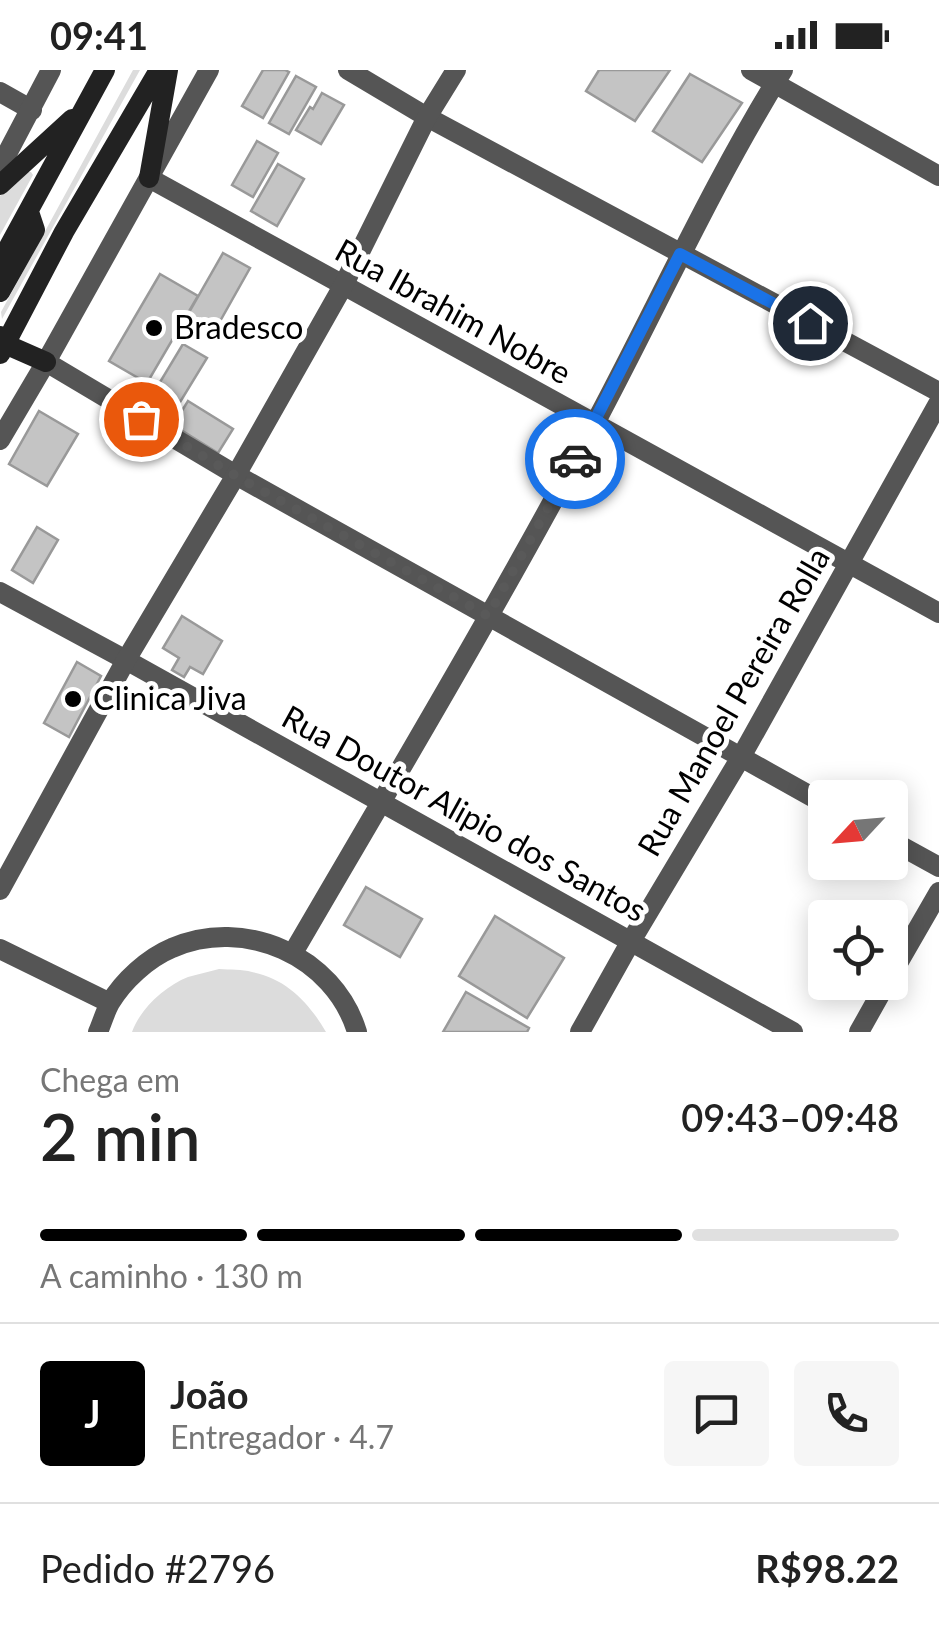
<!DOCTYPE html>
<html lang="pt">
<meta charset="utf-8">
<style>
body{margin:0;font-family:Lato,sans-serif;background:#f6f6f6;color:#222;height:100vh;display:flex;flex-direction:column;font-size:38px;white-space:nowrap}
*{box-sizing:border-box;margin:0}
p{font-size:32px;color:#767676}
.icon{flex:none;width:55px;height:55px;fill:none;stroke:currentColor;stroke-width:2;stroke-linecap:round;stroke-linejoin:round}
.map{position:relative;height:962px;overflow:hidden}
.panel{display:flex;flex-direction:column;background:#fff;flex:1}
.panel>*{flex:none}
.needle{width:65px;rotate:244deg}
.tools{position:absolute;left:808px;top:710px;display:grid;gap:20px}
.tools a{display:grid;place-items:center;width:100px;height:100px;border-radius:10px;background:#fff;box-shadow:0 5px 25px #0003;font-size:50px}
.pin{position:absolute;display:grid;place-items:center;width:85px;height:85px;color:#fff;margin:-42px;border:5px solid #fff;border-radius:50%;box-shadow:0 2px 10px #0007}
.courier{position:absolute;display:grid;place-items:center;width:100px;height:100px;margin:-50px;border:8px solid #1a73e8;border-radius:50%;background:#fff;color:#222;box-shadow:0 2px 12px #0007}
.summary em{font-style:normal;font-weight:600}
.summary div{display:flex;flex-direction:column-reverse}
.summary{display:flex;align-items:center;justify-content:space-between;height:170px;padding:0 40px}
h1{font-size:65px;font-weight:600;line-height:75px}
.bar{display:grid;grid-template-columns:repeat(4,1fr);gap:15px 10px;align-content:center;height:120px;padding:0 40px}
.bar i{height:12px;border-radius:8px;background:#e0e0e0}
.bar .current{background:#000}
.bar p{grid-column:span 4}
.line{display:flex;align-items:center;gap:25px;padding:0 40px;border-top:2px solid #e0e0e0}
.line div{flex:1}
.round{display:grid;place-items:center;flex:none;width:105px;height:105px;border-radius:10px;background:#f6f6f6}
.status{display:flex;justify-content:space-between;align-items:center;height:70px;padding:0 50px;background:#fff;direction:ltr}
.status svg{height:28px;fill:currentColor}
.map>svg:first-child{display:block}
.green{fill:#dcdcdc}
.building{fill:#c4c4c4;stroke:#999;stroke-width:2.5}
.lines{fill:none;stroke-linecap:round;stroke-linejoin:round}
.minor{stroke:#555;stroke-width:20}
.tertiary{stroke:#555;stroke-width:20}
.secondary{stroke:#222;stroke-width:20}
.done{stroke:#595959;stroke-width:10;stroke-dasharray:0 18}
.route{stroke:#1a73e8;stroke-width:12}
.poi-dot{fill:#000;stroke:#fff;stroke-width:4}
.labels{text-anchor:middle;stroke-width:10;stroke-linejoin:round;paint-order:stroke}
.street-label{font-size:32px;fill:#000;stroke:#fff}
.poi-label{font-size:32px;fill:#000;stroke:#fff;text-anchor:start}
</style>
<div class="status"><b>09:41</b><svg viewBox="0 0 49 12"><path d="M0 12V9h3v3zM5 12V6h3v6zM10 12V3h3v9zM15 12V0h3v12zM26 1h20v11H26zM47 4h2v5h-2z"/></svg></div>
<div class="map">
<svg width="939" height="962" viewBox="0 0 939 962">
<rect width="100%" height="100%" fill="#fff"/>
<!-- green -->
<path class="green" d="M133 0H140L2 249 1 242Z
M26 102H31L33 105 0 165V126Z
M219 899C230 900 242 899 252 902 286 908 310 934 326 962H132C140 939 165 916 188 907 198 904 209 902 219 899Z"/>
<!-- building -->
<path class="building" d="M263 0H285L289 2 263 48 242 36Z
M599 0H670L635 51 586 21Z
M690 4 742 33 702 92 653 61Z
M296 6 316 17 289 64 269 53Z
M322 23 344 35 321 74 296 60 310 37 313 39Z
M257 71 278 83 253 127 232 115Z
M278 94 304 109 277 156 251 141Z
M223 183 250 198 210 269 183 253Z
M160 204 198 226 147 313 109 291Z
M183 274 207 288 174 342 151 327Z
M188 331 233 359 218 383 173 355Z
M39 341 78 364 47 416 9 394Z
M37 457 58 470 33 513 12 500Z
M182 546 222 571 203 604 190 597 184 607 172 600 179 588 163 578Z
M77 592 101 606 69 667 44 653Z
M366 817 422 849 400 887 344 855Z
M495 846 564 888 527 948 459 906Z
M466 922 529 958 527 962H443Z"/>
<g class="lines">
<!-- minor -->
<path class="minor" d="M348 0 427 47 939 322
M751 0 939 106
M0 22 32 40
M149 108 939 543
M46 292 236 405 825 734
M0 522 126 590 793 962
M890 770 939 797
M0 879 110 933
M293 883C395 708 499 534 594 355 657 237 712 114 783 0
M890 907 939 822
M98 962C102 953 105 942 110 933 123 911 148 888 172 878 244 846 334 886 357 962
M580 962 631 871 741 687 939 332
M859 962 887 912"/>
<!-- tertiary -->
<path class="tertiary" d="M0 97 51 0
M0 370 46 292 209 0
M0 820 126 590 236 405 343 216 427 47 456 0"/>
<!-- secondary -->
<path class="secondary" d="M149 108 168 0
M0 115 72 49
M0 193 105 0
M0 222 35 160 29 142
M0 266 5 274 46 292
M0 284 64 162 159 0"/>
</g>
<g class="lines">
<!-- done -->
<path class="done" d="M141 349 236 406 488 546 575 389"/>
<!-- route -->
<path class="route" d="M575 389 680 184 810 253"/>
</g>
<!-- markers -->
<g class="poi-dot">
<circle cx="154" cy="258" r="10"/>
<circle cx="73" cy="629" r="10"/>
</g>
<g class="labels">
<!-- street labels -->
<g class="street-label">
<text transform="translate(453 242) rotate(29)" y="11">Rua Ibrahim Nobre</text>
<text transform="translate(734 632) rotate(-60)" y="11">Rua Manoel Pereira Rolla</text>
<text transform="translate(464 744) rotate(29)" y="11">Rua Doutor Alipio dos Santos</text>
</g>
<!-- poi labels -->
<g class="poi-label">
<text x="174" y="269">Bradesco</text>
<text x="93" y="640">Clinica Jiva</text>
</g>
</g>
</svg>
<div class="tools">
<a><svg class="needle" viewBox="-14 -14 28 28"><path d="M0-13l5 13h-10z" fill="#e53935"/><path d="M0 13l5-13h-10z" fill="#767676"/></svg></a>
<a><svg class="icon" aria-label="locate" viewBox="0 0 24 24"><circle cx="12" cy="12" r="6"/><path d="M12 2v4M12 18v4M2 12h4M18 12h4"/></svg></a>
</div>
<div class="pin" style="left:141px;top:349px;background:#ea580c"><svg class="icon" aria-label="bag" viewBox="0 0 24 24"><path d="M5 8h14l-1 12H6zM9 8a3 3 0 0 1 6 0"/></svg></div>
<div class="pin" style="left:810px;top:253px;background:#1f2937"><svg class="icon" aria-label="home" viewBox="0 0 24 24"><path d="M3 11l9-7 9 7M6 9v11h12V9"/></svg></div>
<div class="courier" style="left:575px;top:389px"><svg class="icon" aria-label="car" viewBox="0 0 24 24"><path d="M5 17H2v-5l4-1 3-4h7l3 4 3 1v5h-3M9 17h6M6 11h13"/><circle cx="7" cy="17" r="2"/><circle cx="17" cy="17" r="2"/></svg></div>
</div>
<section class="panel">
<div class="summary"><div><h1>2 min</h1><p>Chega em</p></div><em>09:43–09:48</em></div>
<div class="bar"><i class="current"></i><i class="current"></i><i class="current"></i><i></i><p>A caminho · 130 m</p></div>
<div class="line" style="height:180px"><b class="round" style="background:#000;color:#fff">J</b><div><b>João</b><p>Entregador · 4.7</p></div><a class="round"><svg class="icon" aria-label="chat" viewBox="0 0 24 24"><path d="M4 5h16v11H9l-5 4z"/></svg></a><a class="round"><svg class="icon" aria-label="phone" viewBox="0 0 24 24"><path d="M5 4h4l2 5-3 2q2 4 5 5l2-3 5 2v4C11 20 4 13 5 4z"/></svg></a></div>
<div class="line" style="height:130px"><div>Pedido #2796</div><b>R$98.22</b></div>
</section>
